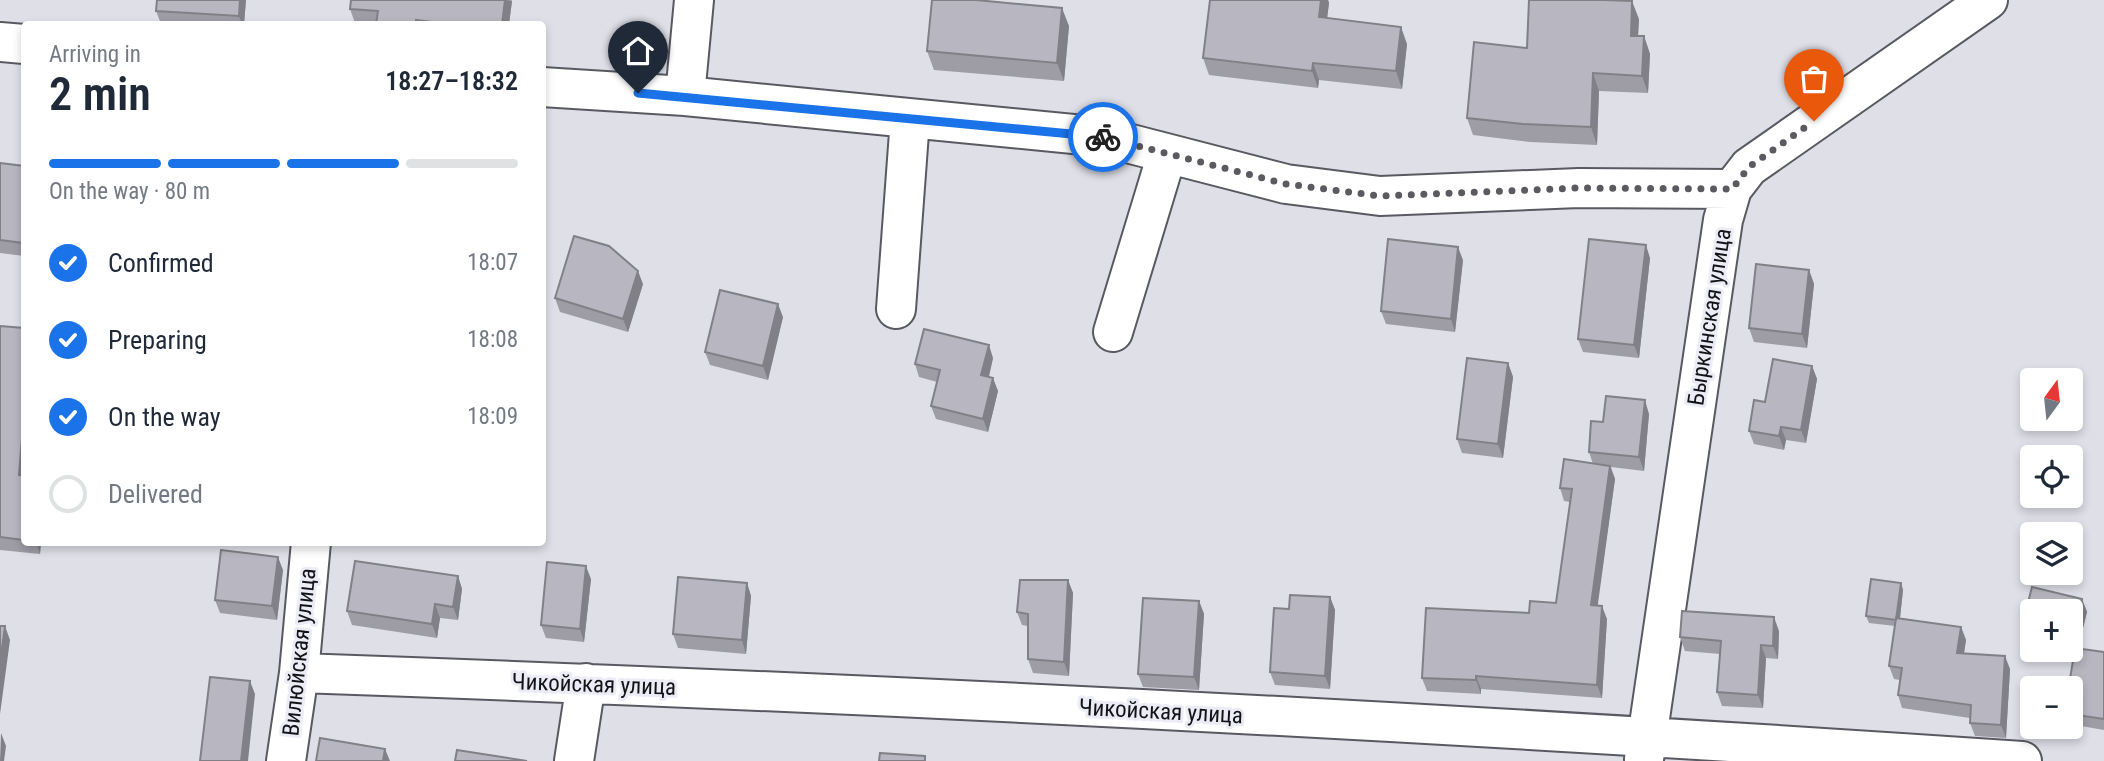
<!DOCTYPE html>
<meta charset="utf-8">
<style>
body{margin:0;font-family:"Roboto Condensed",sans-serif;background:#f2f2f3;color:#1f2937;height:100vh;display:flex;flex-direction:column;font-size:26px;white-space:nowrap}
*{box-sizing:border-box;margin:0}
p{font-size:23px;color:#747a83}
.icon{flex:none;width:38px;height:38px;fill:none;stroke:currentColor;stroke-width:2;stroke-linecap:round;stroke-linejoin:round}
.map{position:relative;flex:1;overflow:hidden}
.panel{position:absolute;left:21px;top:21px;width:525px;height:525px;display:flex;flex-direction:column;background:#fff;border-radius:7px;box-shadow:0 4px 10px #0003}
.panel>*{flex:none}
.needle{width:46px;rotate:15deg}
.fabs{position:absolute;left:2020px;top:368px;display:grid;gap:14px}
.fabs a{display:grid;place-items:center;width:63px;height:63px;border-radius:7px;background:#fff;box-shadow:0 4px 10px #0003;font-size:35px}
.pin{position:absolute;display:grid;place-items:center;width:60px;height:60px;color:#fff;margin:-72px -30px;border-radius:50% 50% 50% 0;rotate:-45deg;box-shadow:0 0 7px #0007}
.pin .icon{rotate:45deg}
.courier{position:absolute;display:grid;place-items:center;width:70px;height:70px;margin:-35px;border:5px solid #1a73e8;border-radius:50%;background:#fff;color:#222;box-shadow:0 2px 9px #0007}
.overview em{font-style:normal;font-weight:600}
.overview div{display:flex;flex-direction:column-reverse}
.overview{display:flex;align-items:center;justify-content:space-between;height:119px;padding:0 28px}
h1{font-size:46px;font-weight:600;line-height:52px}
.bar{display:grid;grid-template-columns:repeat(4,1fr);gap:10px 7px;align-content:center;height:84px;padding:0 28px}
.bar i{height:9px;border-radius:5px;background:#e0e1e3}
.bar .active{background:#1a73e8}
.bar p{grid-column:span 4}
ol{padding:0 28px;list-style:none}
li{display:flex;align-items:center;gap:21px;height:77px}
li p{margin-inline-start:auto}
li .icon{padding:7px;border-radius:50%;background:#1a73e8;color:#fff;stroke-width:4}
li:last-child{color:#747a83}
li i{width:38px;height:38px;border:4px solid #e0e1e3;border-radius:50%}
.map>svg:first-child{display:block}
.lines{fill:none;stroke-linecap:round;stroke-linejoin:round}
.minor-casing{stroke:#595961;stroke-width:42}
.minor{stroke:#fff;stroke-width:38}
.wall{fill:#9e9da6}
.shaded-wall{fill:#818087}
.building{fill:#b8b7c1;stroke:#818087;stroke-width:2}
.done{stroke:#5a5a60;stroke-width:7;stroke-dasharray:0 12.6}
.route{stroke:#1a73e8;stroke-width:9}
.labels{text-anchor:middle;stroke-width:6;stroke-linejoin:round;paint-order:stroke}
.street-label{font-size:23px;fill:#131316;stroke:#ececf6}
</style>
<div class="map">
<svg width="2104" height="761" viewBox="0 0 2104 761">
<rect width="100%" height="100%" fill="#dfdfe8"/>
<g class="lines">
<defs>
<path id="minor" d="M0 42 24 44
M542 87 685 96 1104 137 1286 184 1380 196 1579 188 1732 189
M685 96 694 0
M896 309 910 119
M1113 332 1167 154
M299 673C873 693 1448 722 2022 761
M1644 759 1723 220 1732 189 1749 167 1988 0
M286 761 299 673 311 542
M574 761 586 683"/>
</defs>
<!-- minor casing -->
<use href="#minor" class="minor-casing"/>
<!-- minor -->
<use href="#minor" class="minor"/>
</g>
<!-- wall -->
<path class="wall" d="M157 0H246L244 24H161L156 11Z
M351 0H511L512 1 509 24H376L355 23 350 9Z
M1210 0H1328L1329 3 1327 18 1407 44 1402 89 1319 80 1318 88 1209 75 1203 58Z
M1639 19 1638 36H1644L1650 54 1648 93 1599 91 1597 145 1530 142 1473 135 1467 118 1527 48Z
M1069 26 1064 81 934 70 927 51Z
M0 163 24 166V256L0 253Z
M1650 258 1639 358 1583 352 1578 339Z
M1463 260 1455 332 1386 324 1381 311Z
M1809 270 1814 284 1807 348 1754 342 1749 328Z
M643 284 628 332 560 312 555 298Z
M783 317 768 380 710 365 705 352Z
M0 326 24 328V542H41L40 554 0 550Z
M993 358 989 377 998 391 988 432 936 419 931 406 937 382 919 377 915 364Z
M1508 363 1513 377 1503 458 1462 453 1457 439Z
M1812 366 1817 379 1806 443 1786 440 1784 450 1754 444 1749 431 1765 402Z
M1649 414 1644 471 1611 467 1615 479 1597 605 1607 619 1602 698 1481 689V694L1427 691 1422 678 1529 613 1556 603 1570 502 1564 501 1560 488 1593 464 1589 452 1603 422Z
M283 570 277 620 220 613 215 600Z
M458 576 462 589 458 620 440 618 437 638 352 625 347 611Z
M591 579 584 642 546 638 541 625Z
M1068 580 1073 593 1069 676 1033 673 1028 659V626L1022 625 1017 612Z
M747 583 751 596 746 654 678 648 673 634Z
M1901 583 1903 590 1900 618 1961 627 1966 640 1964 653 2010 669 2006 738 1975 736 1970 723V718L1902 708 1898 695 1900 680 1894 679 1889 666 1895 626 1869 623 1866 616Z
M2032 587 2082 599 2087 612 2078 648 2070 646V611H2032V636L2028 635 2023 622Z
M1330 597 1335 610 1330 689 1275 685 1270 672 1289 609Z
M1199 601 1204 614 1199 690 1143 687 1138 674Z
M1779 631 1778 659 1766 658 1763 708 1722 706 1717 692 1720 654 1685 651 1680 637Z
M2104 652V730L2081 726 2077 715 2079 696H2073L2069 685Z"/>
<!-- shaded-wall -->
<path class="shaded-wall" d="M240 0H246L244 24H242L239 16Z
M505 0 512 1 509 24H502Z
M1321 0H1328L1329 3 1325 35 1319 17Z
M1632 1 1639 19 1637 53 1631 36Z
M1062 8 1069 26 1064 81 1057 63Z
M1401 27 1407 44 1402 89 1396 71Z
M1644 36 1650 54 1648 93 1642 76Z
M1313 63 1319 80 1318 88 1312 71Z
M1593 73 1599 91 1597 145 1591 127Z
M1646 245 1650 258 1639 358 1634 345Z
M1458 247 1463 260 1455 332 1451 319Z
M1809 270 1814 284 1807 348 1802 334Z
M638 271 643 284 628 332 623 319Z
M778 304 783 317 768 380 763 366Z
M989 345 993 358 986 388 981 375Z
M1508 363 1513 377 1503 458 1498 444Z
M1812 366 1817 379 1806 443 1801 430Z
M993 378 998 391 988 432 983 419Z
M1645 400 1649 414 1644 471 1639 457Z
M24 413V482L19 475Z
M1781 427 1786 440 1784 450 1779 436Z
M1610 466 1615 479 1596 618 1591 605Z
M36 542H41L40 554Z
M278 557 283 570 277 620 272 606Z
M586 566 591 579 584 642 580 629Z
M458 576 462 589 458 620 453 607Z
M1068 580 1073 593 1069 676 1064 662Z
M747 583 751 596 746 654 742 640Z
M1901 583 1903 590 1899 627 1896 620Z
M1330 597 1335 610 1330 689 1325 676Z
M2082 599 2087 612 2078 648 2074 634Z
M1199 601 1204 614 1199 690 1194 677Z
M435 604 440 618 437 638 432 624Z
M1602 606 1607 619 1602 698 1597 685Z
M1774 617 1779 631 1778 659 1773 646Z
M5 626 10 640 0 714V663Z
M1961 627 1966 640 1962 666 1957 653Z
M1761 645 1766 658 1763 708 1758 695Z
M2005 656 2010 669 2006 738 2001 725Z
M1476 676 1481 689V694L1476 680Z
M250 681 255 694 248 761H241Z
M1 733 6 746 4 761H0Z
M385 749 390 761H383Z"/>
<!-- building -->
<path class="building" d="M157 0H240L239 16 156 11Z
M351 0H505L502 24H447L416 20V24H376L378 11 350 9Z
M932 0H976L1062 8 1057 63 927 51Z
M1210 0H1321L1319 17 1401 27 1396 71 1313 63 1312 71 1203 58Z
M1529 0H1604L1632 1 1631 36H1644L1642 76 1593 73 1591 127 1523 124 1467 118 1474 42 1527 48Z
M0 163 24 166V243L0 240Z
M574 236 609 246 638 271 623 319 555 298Z
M1388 239 1458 247 1451 319 1381 311Z
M1589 239 1646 245 1634 345 1578 339Z
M1756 264 1809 270 1802 334 1749 328Z
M720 290 778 304 763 366 705 352Z
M0 326 24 328V413L19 475 24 476V540L0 537Z
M924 329 989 345 981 375 993 378 983 419 931 406 940 370 915 364Z
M1467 358 1508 363 1498 444 1457 439Z
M1773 359 1812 366 1801 430 1781 427 1779 436 1749 431 1754 400 1765 402Z
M1606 396 1645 400 1639 457 1589 452 1591 421 1603 422Z
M1564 459 1610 466 1591 605 1602 606 1597 685 1476 676V680L1422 678 1426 608 1529 613 1530 601 1556 603 1572 489 1560 488Z
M221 550 278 557 272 606 215 600Z
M355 561 458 576 453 607 435 604 432 624 347 611Z
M547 562 586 566 580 629 541 625Z
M678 577 747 583 742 640 673 634Z
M1871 579 1901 583 1896 620 1866 616Z
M1020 580H1068L1064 662 1028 659V614L1017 612Z
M2032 587 2082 599 2074 634H2070V611H2032V624L2023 622Z
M1290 595 1330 597 1325 676 1270 672 1274 608 1289 609Z
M1143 598 1199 601 1194 677 1138 674Z
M1682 611 1774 617 1773 646 1761 645 1758 695 1717 692 1721 641 1680 637Z
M1896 618 1961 627 1957 653 2005 656 2001 725 1970 723 1971 705 1898 695 1902 668 1889 666Z
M0 626H5L0 663Z
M2075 648 2104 652V719L2077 715 2081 686 2069 685Z
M210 677 250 681 241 761H200Z
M320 738 385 749 383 761H316Z
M457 750 527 761H455Z
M880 753 925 756V761H879Z"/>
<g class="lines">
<!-- done -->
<path class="done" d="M1103 137 1286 184 1380 196 1578 188 1732 189 1749 167 1814 121"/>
<!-- route -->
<path class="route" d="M638 93 1103 137"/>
</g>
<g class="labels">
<!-- street labels -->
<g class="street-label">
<text transform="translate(1709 317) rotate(-81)" y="8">Быркинская улица</text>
<text transform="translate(299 652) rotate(-84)" y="8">Вилюйская улица</text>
<text transform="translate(594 684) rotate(2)" y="8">Чикойская улица</text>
<text transform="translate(1161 711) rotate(3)" y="8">Чикойская улица</text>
</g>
</g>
</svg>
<div class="fabs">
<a><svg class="needle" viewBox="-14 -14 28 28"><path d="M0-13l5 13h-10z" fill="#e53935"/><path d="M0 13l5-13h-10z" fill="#747a83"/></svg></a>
<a><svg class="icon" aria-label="locate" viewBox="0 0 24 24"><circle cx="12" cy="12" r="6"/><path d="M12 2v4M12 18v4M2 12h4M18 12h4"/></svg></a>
<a><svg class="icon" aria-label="layers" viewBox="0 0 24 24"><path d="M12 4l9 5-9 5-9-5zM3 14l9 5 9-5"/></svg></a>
<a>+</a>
<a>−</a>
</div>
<div class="pin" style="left:1814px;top:121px;background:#ea580c"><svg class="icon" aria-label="bag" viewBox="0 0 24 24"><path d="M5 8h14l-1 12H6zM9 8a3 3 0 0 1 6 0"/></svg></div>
<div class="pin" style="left:638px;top:93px;background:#1f2937"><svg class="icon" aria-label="home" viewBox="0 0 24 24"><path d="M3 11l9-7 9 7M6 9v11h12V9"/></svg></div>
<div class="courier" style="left:1103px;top:137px"><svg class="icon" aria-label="bike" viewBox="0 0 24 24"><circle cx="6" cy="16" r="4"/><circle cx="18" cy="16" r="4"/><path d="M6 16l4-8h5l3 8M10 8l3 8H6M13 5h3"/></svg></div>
<section class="panel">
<div class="overview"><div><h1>2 min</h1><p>Arriving in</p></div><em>18:27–18:32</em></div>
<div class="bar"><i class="active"></i><i class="active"></i><i class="active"></i><i></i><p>On the way · 80 m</p></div>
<ol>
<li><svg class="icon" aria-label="check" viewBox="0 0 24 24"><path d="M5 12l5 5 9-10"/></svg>Confirmed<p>18:07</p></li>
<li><svg class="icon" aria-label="check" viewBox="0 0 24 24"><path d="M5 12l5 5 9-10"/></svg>Preparing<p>18:08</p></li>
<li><svg class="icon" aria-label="check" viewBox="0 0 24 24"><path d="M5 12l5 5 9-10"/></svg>On the way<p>18:09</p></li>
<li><i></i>Delivered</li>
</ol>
</section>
</div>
